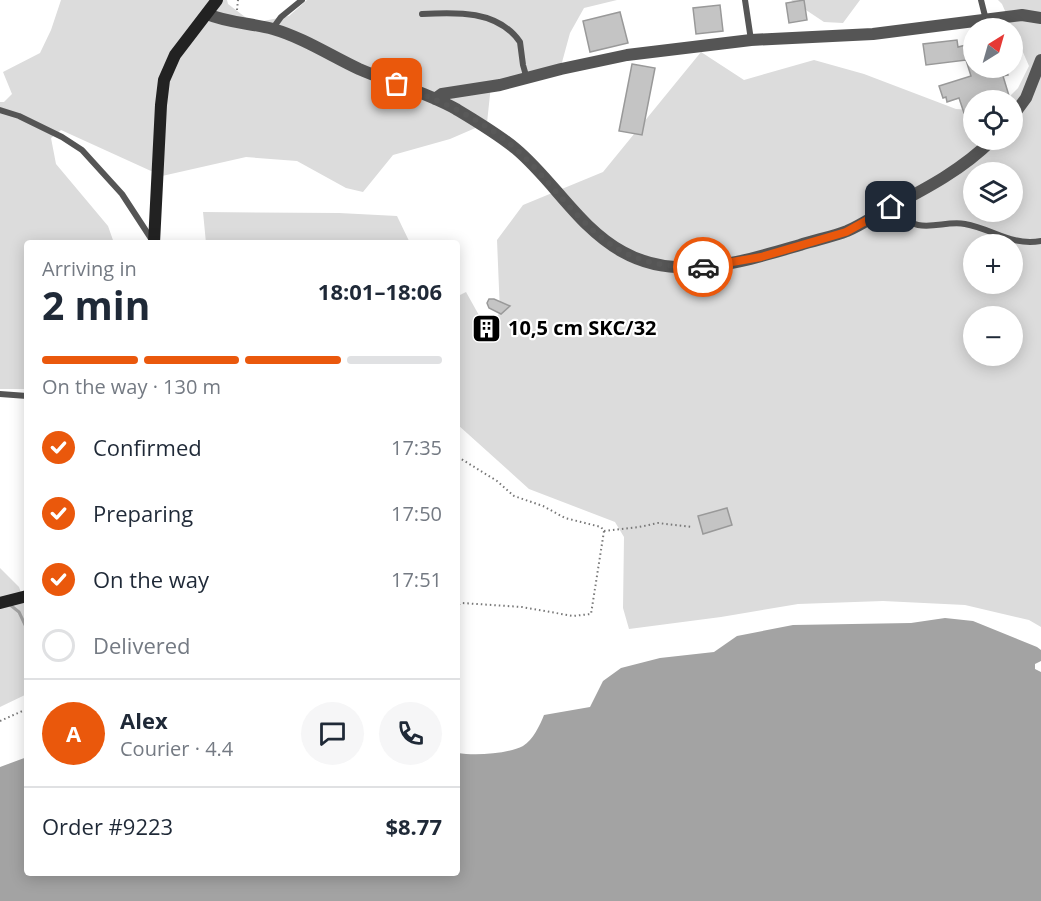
<!DOCTYPE html>
<meta charset="utf-8">
<style>
body{margin:0;font-family:"Open Sans",sans-serif;background:#f6f6f7;color:#1f2937;height:100vh;display:flex;flex-direction:column;font-size:22px;white-space:nowrap}
*{box-sizing:border-box;margin:0}
p{font-size:20px;color:#747a83}
.icon{flex:none;width:33px;height:33px;fill:none;stroke:currentColor;stroke-width:2;stroke-linecap:round;stroke-linejoin:round}
.map{position:relative;flex:1;overflow:hidden}
.sheet{position:absolute;left:24px;top:240px;width:436px;height:636px;display:flex;flex-direction:column;background:#fff;border-radius:6px;box-shadow:0 3px 15px #0003}
.sheet>*{flex:none}
.needle{width:39px;rotate:37deg}
.controls{position:absolute;left:963px;top:18px;display:grid;gap:12px}
.controls a{display:grid;place-items:center;width:60px;height:60px;border-radius:50%;background:#fff;box-shadow:0 3px 15px #0003;font-size:30px}
.pin{position:absolute;display:grid;place-items:center;width:51px;height:51px;color:#fff;margin:-26px;border-radius:12px;box-shadow:0 3px 9px #0006}
.courier{position:absolute;display:grid;place-items:center;width:60px;height:60px;margin:-30px;border:4px solid #ea580c;border-radius:50%;background:#fff;color:#222;box-shadow:0 2px 8px #0007}
.overview em{font-style:normal;font-weight:700}
.overview div{display:flex;flex-direction:column-reverse}
.overview{display:flex;align-items:center;justify-content:space-between;height:102px;padding:0 18px}
h1{font-size:39px;font-weight:700;line-height:45px}
.bar{display:grid;grid-template-columns:repeat(4,1fr);gap:9px 6px;align-content:center;height:72px;padding:0 18px}
.bar i{height:8px;border-radius:4px;background:#e0e1e3}
.bar .active{background:#ea580c}
.bar p{grid-column:span 4}
.line{display:flex;align-items:center;gap:15px;padding:0 18px;border-top:2px solid #e0e1e3}
.line div{flex:1}
.round{display:grid;place-items:center;flex:none;width:63px;height:63px;border-radius:32px;background:#f6f6f7}
ol{padding:0 18px;list-style:none}
li{display:flex;align-items:center;gap:18px;height:66px}
li p{margin-inline-start:auto}
li .icon{padding:6px;border-radius:50%;background:#ea580c;color:#fff;stroke-width:4}
li:last-child{color:#747a83}
li i{width:33px;height:33px;border:3px solid #e0e1e3;border-radius:50%}
.map>svg:first-child{display:block}
.green{fill:#dcdcdc;fill-rule:evenodd}
.water{fill:#a3a3a3}
.lines{fill:none;stroke-linecap:round;stroke-linejoin:round}
.stream{stroke:#a3a3a3;stroke-width:3}
.building{fill:#c4c4c4;stroke:#999;stroke-width:1.5}
.path{stroke:#777;stroke-width:2;stroke-dasharray:1.5 3;stroke-linecap:butt}
.lane{stroke:#555;stroke-width:6}
.street{stroke:#555;stroke-width:12}
.secondary{stroke:#222;stroke-width:12}
.done{stroke:#595959;stroke-width:6;stroke-dasharray:0 10.8}
.route{stroke:#ea580c;stroke-width:8}
.labels{text-anchor:middle;stroke-width:4.5;stroke-linejoin:round;paint-order:stroke}
.poi-label{font-size:20px;font-weight:bold;fill:#000;stroke:#fff;text-anchor:start}
</style>
<div class="map">
<svg width="1041" height="901" viewBox="0 0 1041 901">
<rect width="100%" height="100%" fill="#fff"/>
<!-- green -->
<path class="green" d="M61 0H227L228 4 253 23 289 16 307 0H617L584 8 570 33 561 66 491 85 487 123 450 139 393 155 363 192 346 188 297 161 246 157 162 176 61 130 51 138 56 164 108 226 114 243H27V389H0V102H4L12 94 3 72 40 53 51 30Z
M791 0H860L843 23 824 22Z
M998 0H1041V627L1029 620 965 605 883 601 798 604 721 617 629 629 623 608 624 537 615 522 529 489 458 425V296L466 292 485 326 500 313 497 240 523 205 603 172 701 52 744 80 814 60 864 74 956 109 973 110 974 140H1012V100H1006L1018 88 1029 66 1002 4ZM974 172H1012V212H974ZM974 244H1012V284H974ZM974 316H1012V356H974Z
M203 212 339 213 397 216 410 243H206Z
M0 568 19 587 25 604 27 603V694L0 707Z"/>
<!-- water -->
<path class="water" d="M945 618 973 621 1037 647 1041 650V661L1035 664V669L1041 672V901H0V767L27 757V873H458V753C474 756 508 754 523 746 533 740 540 725 544 715L590 707 603 681 621 668 660 658 714 652 737 636 793 625 911 623Z"/>
<g class="lines">
<!-- stream -->
<path class="stream" d="M9 604 19 612 27 629"/>
</g>
<!-- building -->
<path class="building" d="M804 0 807 20 789 23 786 3Z
M720 5 723 31 696 34 693 8Z
M620 12 628 43 590 52 583 21Z
M957 40 958 47 974 43V68H1006L1008 75 1003 76 1010 99 974 100V110L964 113 959 98 947 102 946 97 943 98 939 86 971 76 966 60 926 65 923 44Z
M632 64 655 68 642 135 619 131Z
M489 299H494L510 306 501 314 489 308 487 303Z
M727 508 732 525 703 534 698 516Z"/>
<g class="lines">
<!-- path -->
<path class="path" d="M237 10 238 0
M458 457 497 481 514 496 543 506 565 518 601 527 604 531 591 614 573 616 522 607 462 603 458 605
M604 531 639 527 658 523 692 527
M0 721 27 709"/>
<!-- lane -->
<path class="lane" d="M745 0 751 40
M981 0 986 20
M422 14C456 12 498 10 520 42L523 65 527 79
M273 28 281 17 302 0
M0 110 19 116 62 137 82 150 122 194 152 240
M891 208C899 215 907 223 918 225 934 228 949 221 965 224 993 229 1010 246 1041 241
M0 394 27 396"/>
<!-- street -->
<path class="street" d="M207 14C228 23 251 23 273 29 304 38 331 56 359 69 391 83 426 92 456 109 476 121 498 134 516 149 554 181 579 228 623 252 678 283 745 261 800 245 815 240 832 237 847 231 861 225 874 216 887 209 925 189 962 170 992 140
M435 99 442 94 500 85 561 69 627 55 751 40 873 34 1022 15 1041 18
M1012 117 1026 98 1041 60"/>
<!-- secondary -->
<path class="secondary" d="M154 243 161 105 164 80 175 55 217 0
M0 603 27 596"/>
</g>
<g class="lines">
<!-- done -->
<path class="done" d="M397 84C440 101 483 119 517 150 550 180 587 236 627 254 651 265 676 267 703 267"/>
<!-- route -->
<path class="route" d="M703 267 761 257 846 232 891 207"/>
</g>
<!-- icons -->
<defs>
<symbol id="building-square" viewBox="-11 -11 22 22"><rect x="-9" y="-9" width="18" height="18" rx="4" fill="#000" stroke="#fff"/><path d="M-4-6H4V6H1V3H-1V6H-4ZM-2.5-4.3h1.7v1.8h-1.7ZM.8-4.3h1.7v1.8H.8ZM-2.5-1h1.7V.8h-1.7ZM.8-1h1.7V.8H.8Z" fill="#fff"/></symbol>
</defs>
<g fill-rule="evenodd">
<use href="#building-square" x="470" y="312" width="33" height="33"/>
</g>
<g class="labels">
<!-- poi labels -->
<g class="poi-label">
<text x="508" y="335">10,5 cm SKC/32</text>
</g>
</g>
</svg>
<div class="controls">
<a><svg class="needle" viewBox="-14 -14 28 28"><path d="M0-13l5 13h-10z" fill="#e53935"/><path d="M0 13l5-13h-10z" fill="#747a83"/></svg></a>
<a><svg class="icon" aria-label="locate" viewBox="0 0 24 24"><circle cx="12" cy="12" r="6"/><path d="M12 2v4M12 18v4M2 12h4M18 12h4"/></svg></a>
<a><svg class="icon" aria-label="layers" viewBox="0 0 24 24"><path d="M12 4l9 5-9 5-9-5zM3 14l9 5 9-5"/></svg></a>
<a>+</a>
<a>−</a>
</div>
<div class="pin" style="left:397px;top:84px;background:#ea580c"><svg class="icon" aria-label="bag" viewBox="0 0 24 24"><path d="M5 8h14l-1 12H6zM9 8a3 3 0 0 1 6 0"/></svg></div>
<div class="pin" style="left:891px;top:207px;background:#1f2937"><svg class="icon" aria-label="home" viewBox="0 0 24 24"><path d="M3 11l9-7 9 7M6 9v11h12V9"/></svg></div>
<div class="courier" style="left:703px;top:267px"><svg class="icon" aria-label="car" viewBox="0 0 24 24"><path d="M5 17H2v-5l4-1 3-4h7l3 4 3 1v5h-3M9 17h6M6 11h13"/><circle cx="7" cy="17" r="2"/><circle cx="17" cy="17" r="2"/></svg></div>
<section class="sheet">
<div class="overview"><div><h1>2 min</h1><p>Arriving in</p></div><em>18:01–18:06</em></div>
<div class="bar"><i class="active"></i><i class="active"></i><i class="active"></i><i></i><p>On the way · 130 m</p></div>
<ol>
<li><svg class="icon" aria-label="check" viewBox="0 0 24 24"><path d="M5 12l5 5 9-10"/></svg>Confirmed<p>17:35</p></li>
<li><svg class="icon" aria-label="check" viewBox="0 0 24 24"><path d="M5 12l5 5 9-10"/></svg>Preparing<p>17:50</p></li>
<li><svg class="icon" aria-label="check" viewBox="0 0 24 24"><path d="M5 12l5 5 9-10"/></svg>On the way<p>17:51</p></li>
<li><i></i>Delivered</li>
</ol>
<div class="line" style="height:108px"><b class="round" style="background:#ea580c;color:#fff">A</b><div><b>Alex</b><p>Courier · 4.4</p></div><a class="round"><svg class="icon" aria-label="chat" viewBox="0 0 24 24"><path d="M4 5h16v11H9l-5 4z"/></svg></a><a class="round"><svg class="icon" aria-label="phone" viewBox="0 0 24 24"><path d="M5 4h4l2 5-3 2q2 4 5 5l2-3 5 2v4C11 20 4 13 5 4z"/></svg></a></div>
<div class="line" style="height:78px"><div>Order #9223</div><b>$8.77</b></div>
</section>
</div>
